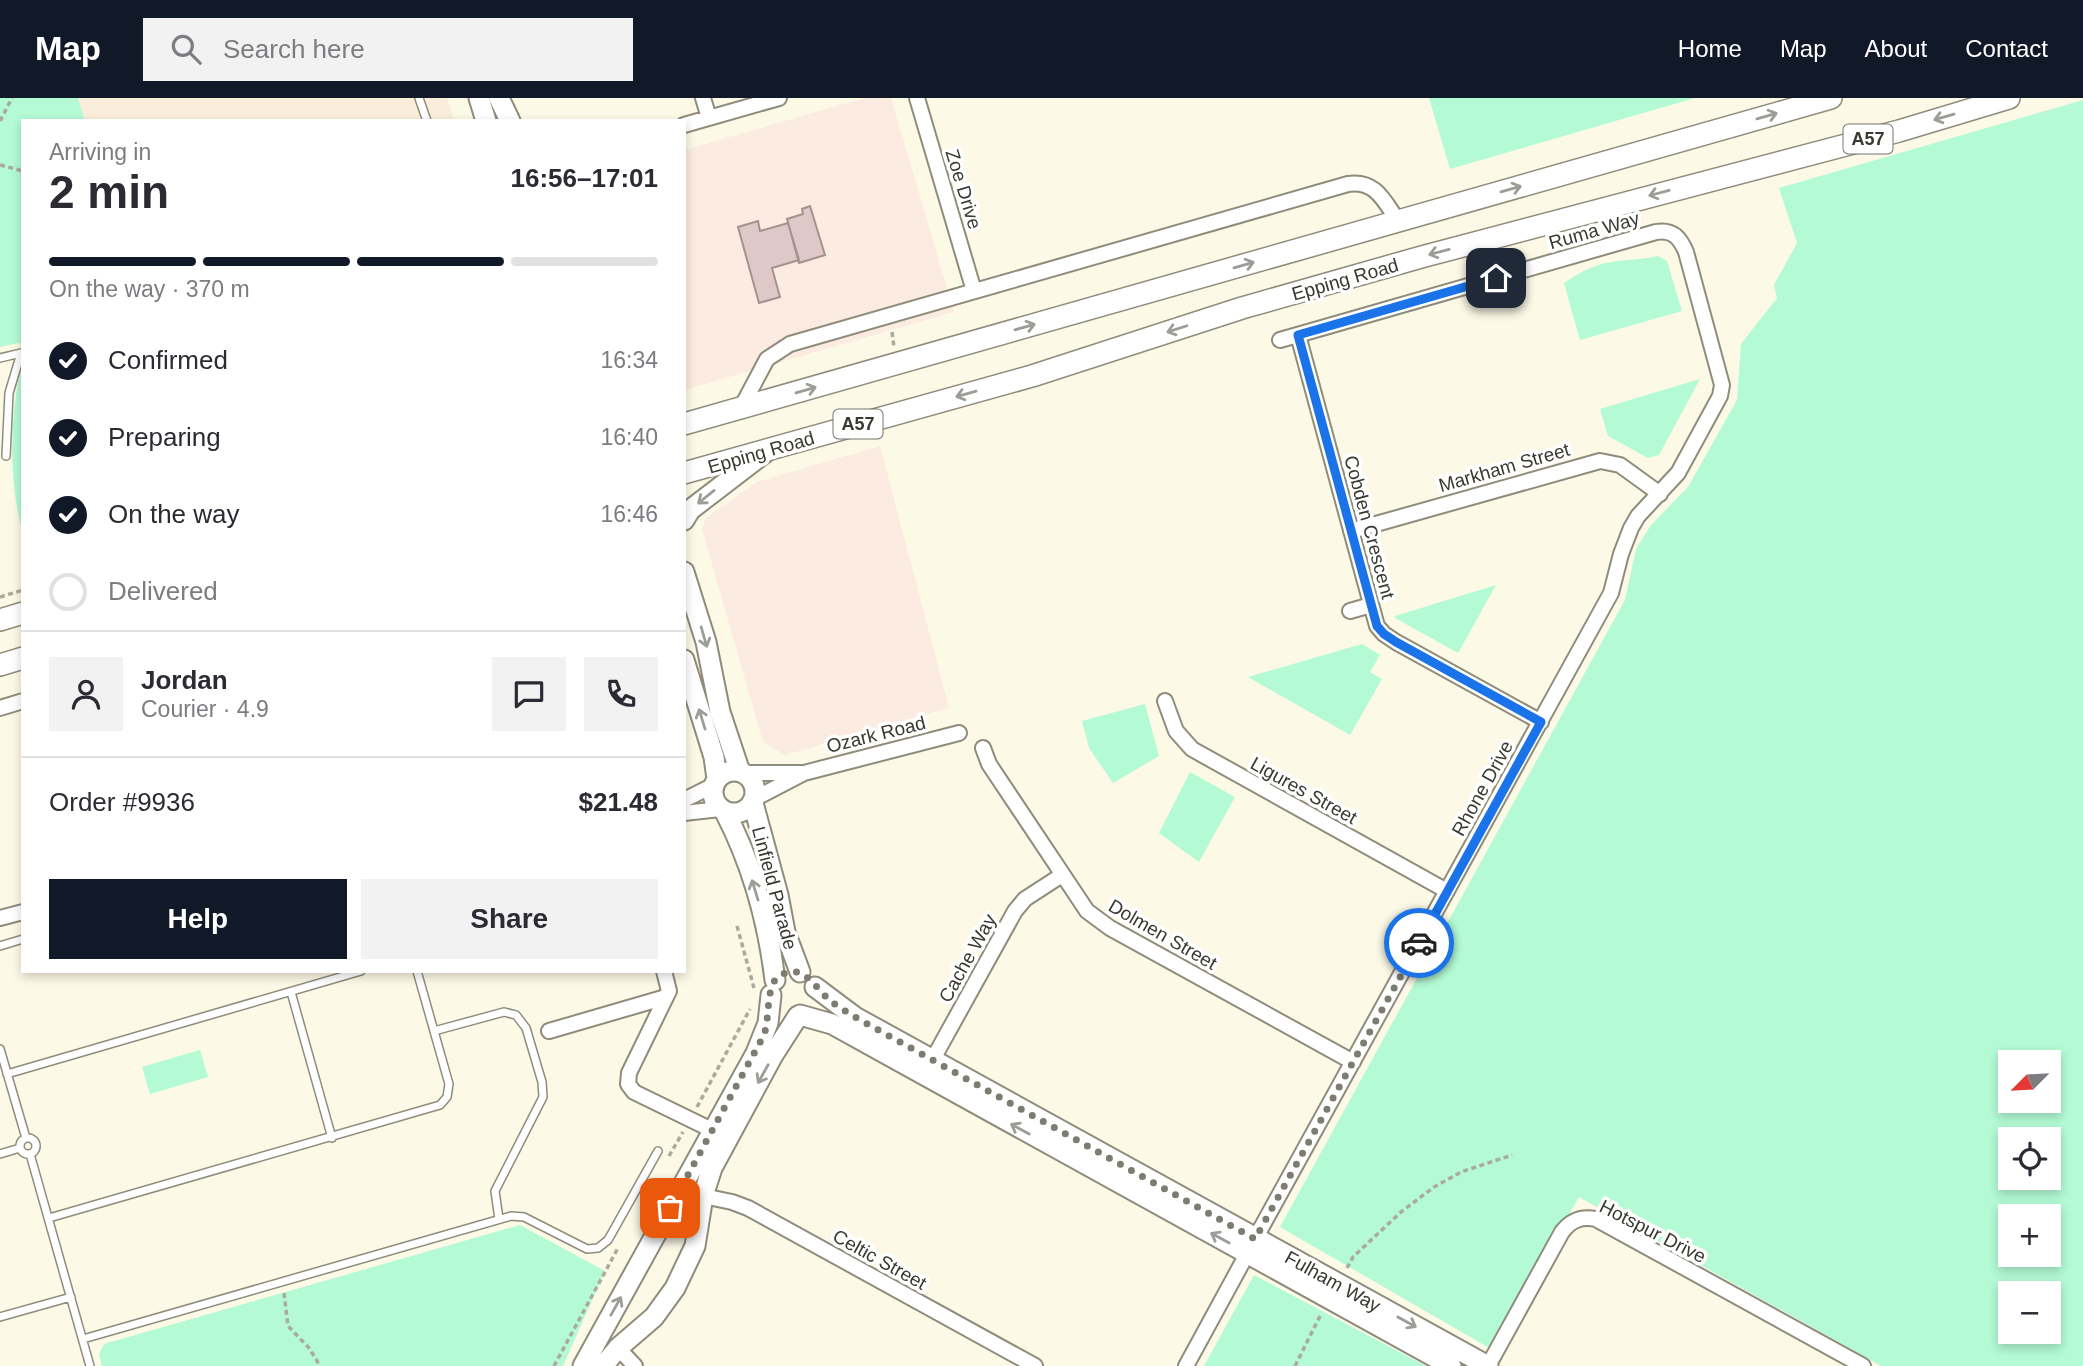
<!DOCTYPE html>
<meta charset="utf-8">
<style>
body{margin:0;font-family:Helvetica,sans-serif;background:#f2f2f3;color:#2b2b33;height:100vh;display:flex;flex-direction:column;font-size:26px;white-space:nowrap}
*{box-sizing:border-box;margin:0}
p{font-size:23px;color:#7c7c81}
.icon{flex:none;width:38px;height:38px;fill:none;stroke:currentColor;stroke-width:2;stroke-linecap:round;stroke-linejoin:round}
.map{position:relative;flex:1;overflow:hidden}
.side{position:absolute;left:21px;top:21px;width:665px;height:854px;display:flex;flex-direction:column;background:#fff;border-radius:0px;box-shadow:0 4px 10px #0003}
.side>*{flex:none}
.needle{width:46px;rotate:246deg}
.tools{position:absolute;left:1998px;top:952px;display:grid;gap:14px}
.tools a{display:grid;place-items:center;width:63px;height:63px;border-radius:0px;background:#fff;box-shadow:0 4px 10px #0003;font-size:35px}
.pin{position:absolute;display:grid;place-items:center;width:60px;height:60px;color:#fff;margin:-30px;border-radius:14px;box-shadow:0 4px 10px #0006}
.courier{position:absolute;display:grid;place-items:center;width:70px;height:70px;margin:-35px;border:5px solid #1a73e8;border-radius:50%;background:#fff;color:#222;box-shadow:0 2px 9px #0007}
.headline em{font-style:normal;font-weight:800}
.headline div{display:flex;flex-direction:column-reverse}
.headline{display:flex;align-items:center;justify-content:space-between;height:119px;padding:0 28px}
h1{font-size:46px;font-weight:800;line-height:52px}
.bar{display:grid;grid-template-columns:repeat(4,1fr);gap:10px 7px;align-content:center;height:84px;padding:0 28px}
.bar i{height:9px;border-radius:5px;background:#e1e1e2}
.bar .on{background:#111827}
.bar p{grid-column:span 4}
.line{display:flex;align-items:center;gap:18px;padding:0 28px;border-top:2px solid #e1e1e2}
.line div{flex:1}
.round{display:grid;place-items:center;flex:none;width:74px;height:74px;border-radius:0px;background:#f2f2f3}
ol{padding:0 28px;list-style:none}
li{display:flex;align-items:center;gap:21px;height:77px}
li p{margin-inline-start:auto}
li .icon{padding:7px;border-radius:50%;background:#111827;color:#fff;stroke-width:4}
li:last-child{color:#7c7c81}
li i{width:38px;height:38px;border:4px solid #e1e1e2;border-radius:50%}
.primary-button{display:flex;gap:14px;margin-top:auto;padding:14px 28px}
.primary-button a{flex:1;height:80px;border-radius:0px;background:#111827;color:#fff;font-size:28px;font-weight:800;line-height:80px;text-align:center}
.primary-button a+a{background:#f2f2f3;color:#2b2b33}
header{display:flex;align-items:center;gap:42px;box-sizing:border-box;height:98px;padding:0 35px;background:#111827;color:#fff}
header strong{font-size:33px}
nav{display:flex;gap:38px;margin-inline-start:auto;font-size:24px}
.search{width:490px;height:63px;background:#f2f2f3;display:flex;align-items:center;gap:18px;box-sizing:border-box;padding:0 24px;border-radius:0px;color:#7c7c81;font-size:26px}
.map>svg:first-child{display:block}
.commercial{fill:#fcebe0}
.education{fill:#faedd9}
.green{fill:#b3fad5;fill-rule:evenodd}
.building{fill:#dfc9c8;stroke:#a59190;stroke-width:2}
.lines{fill:none;stroke-linecap:round;stroke-linejoin:round}
.lane-casing{stroke:#8f8c7c;stroke-width:10}
.street-casing{stroke:#8f8c7c;stroke-width:18}
.secondary-casing{stroke:#8f8c7c;stroke-width:23}
.primary-casing{stroke:#8f8c7c;stroke-width:24}
.path{stroke:#acaa9d;stroke-width:3.5;stroke-dasharray:5 3.5;stroke-linecap:butt}
.lane{stroke:#fff;stroke-width:7}
.street{stroke:#fff;stroke-width:14}
.secondary{stroke:#fff;stroke-width:19}
.primary{stroke:#fff;stroke-width:21}
.oneway{stroke:#9c9c98}
.done{stroke:#7d7c71;stroke-width:7;stroke-dasharray:0 12.6}
.route{stroke:#1a73e8;stroke-width:9}
.labels{text-anchor:middle;stroke-width:7;stroke-linejoin:round;paint-order:stroke}
.shield{fill:#fff;stroke:#74746f;stroke-width:2}
.shield-label{font-size:18px;font-weight:bold;fill:#393831}
.street-label{font-size:19px;fill:#393831;stroke:#fff}
</style>
<header>
<strong>Map</strong>
<div class="search"><svg class="icon" aria-label="search" viewBox="0 0 24 24"><circle cx="10" cy="10" r="6"/><path d="M15 15l6 6"/></svg>Search here</div>
<nav><a>Home</a><a>Map</a><a>About</a><a>Contact</a></nav>
</header>
<div class="map">
<svg width="2083" height="1268" viewBox="0 0 2083 1268">
<rect width="100%" height="100%" fill="#fcf9e7"/>
<!-- commercial -->
<path class="commercial" d="M865 0H891L954 214 684 292V52Z
M880 348 949 610 785 657 763 644 702 431 706 420 757 384Z"/>
<!-- education -->
<path class="education" d="M78 0H447L454 23H85Z"/>
<!-- green -->
<path class="green" d="M0 0H78L85 23H23V247L19 245 0 249Z
M1429 0H1695L1450 71Z
M2083 2V1268H1881L1579 1099 1491 1251 1280 1129 1625 502 1636 451 1651 427 1688 389 1737 302 1741 246 1777 200 1774 187 1797 145 1779 90ZM2011 964H2049V1003H2011ZM2011 1041H2049V1080H2011ZM2011 1118H2049V1157H2011ZM2011 1195H2049V1234H2011Z
M1658 158 1667 163 1682 213 1580 242 1564 185C1579 175 1594 166 1612 164 1627 161 1642 162 1658 158Z
M23 261V437C8 378 9 320 23 261Z
M1700 281 1659 357 1648 360 1608 338 1600 311Z
M1496 487 1458 555 1395 520V518Z
M1362 546 1380 557 1370 574 1382 581 1350 637 1248 579Z
M1145 606 1159 658 1113 685 1089 650 1082 623Z
M1190 674 1235 699 1199 764 1159 735Z
M200 952 208 979 150 996 142 969Z
M520 1127 605 1173 563 1268H102L99 1256 104 1246Z
M1254 1177 1426 1268H1204Z"/>
<!-- building -->
<path class="building" d="M810 108 825 157 799 165 787 121 803 116 802 111Z
M758 123 760 133 788 125 799 162 772 170 780 199 759 205 738 129Z"/>
<g class="lines">
<defs>
<path id="lane" d="M419 0 427 23
M0 260 21 255 9 295 6 358
M0 848 23 841
M291 894 332 1040
M434 933 504 914 516 917 526 930 542 984 543 999 495 1093 499 1121
M0 951 26 1040
M7 976 361 873
M20 1048a8 8 0 1 1 16 0a8 8 0 1 1-16 0Z
M0 1056 20 1050
M30 1056 90 1268
M49 1120 440 1007 447 999 449 986 417 873
M0 1219 71 1199
M83 1241 511 1118 524 1119 587 1151 598 1150 608 1142 658 1053"/>
<path id="street" d="M703 0 709 20
M917 0 974 193
M684 27 779 0
M1298 237 1377 528 1384 536 1396 544 1541 624
M741 310 767 261 790 246 1348 86C1376 82 1384 103 1398 123
M1351 433 1600 363 1620 367 1660 396
M1350 513 1371 507
M1165 603 1176 633 1192 651 1447 793
M0 610 23 603
M983 650 989 666 1087 813 1110 830 1353 964
M744 675H804L959 635
M754 701 802 676
M684 702 714 687
M684 715 720 711
M0 820 23 814
M666 899 629 975 628 986 634 994 714 1033
M549 933 666 899 669 893 664 873
M928 970 1015 813 1025 801 1062 777
M703 1098 732 1104 748 1110 1035 1268
M1255 1141 1611 495 1621 456 1631 430 1638 418 1678 375 1720 298 1722 287 1686 154C1680 140 1673 131 1656 134L1280 242
M618 1250 635 1268
M1186 1268 1247 1156
M1488 1268 1562 1134C1571 1122 1581 1118 1596 1121L1863 1268"/>
<path id="secondary" d="M479 0 486 23
M499 0 510 23
M684 422 690 412 767 353
M684 474 706 544 720 614 740 674
M684 562 714 659 717 681
M713 694a21 21 0 1 1 42 0a21 21 0 1 1-42 0Z
M753 705 778 797 785 834 800 874
M725 714C752 766 768 824 775 882
M815 889 855 919 1488 1268
M800 917 832 926 1451 1268
M583 1268 756 955 768 925 771 897
M603 1268 618 1250 654 1219 675 1190 695 1148 703 1098 712 1070 773 957 798 918"/>
<path id="primary" d="M684 326 1831 0
M684 375 1032 278 1242 210 1425 158 1899 33 2009 0
M0 522 23 515
M0 567 23 560"/>
</defs>
<!-- lane casing -->
<use href="#lane" class="lane-casing"/>
<!-- street casing -->
<use href="#street" class="street-casing"/>
<!-- secondary casing -->
<use href="#secondary" class="secondary-casing"/>
<!-- primary casing -->
<use href="#primary" class="primary-casing"/>
<!-- path -->
<path class="path" d="M0 23 12 0
M0 67 23 73
M892 234 894 249
M0 499 23 492
M737 828 754 890
M697 1009 750 911
M669 1058 683 1034
M1347 1170 1353 1159 1401 1114 1434 1089 1461 1074 1512 1057
M284 1195 288 1228 309 1250 320 1268
M554 1268 618 1150
M1295 1268 1321 1216"/>
<!-- lane -->
<use href="#lane" class="lane"/>
<!-- street -->
<use href="#street" class="street"/>
<!-- secondary -->
<use href="#secondary" class="secondary"/>
<!-- primary -->
<use href="#primary" class="primary"/>
</g>
<!-- one-way arrows -->
<defs><path id="oneway-shaft" d="M-6 0H5M1.5-3L5.5 0L1.5 3" fill="none" stroke-width="1.6" stroke-linecap="round" stroke-linejoin="round" transform="scale(1.75)"/></defs>
<g class="oneway">
<use href="#oneway-shaft" transform="translate(1767 18) rotate(-16)"/>
<use href="#oneway-shaft" transform="translate(1944 19) rotate(164)"/>
<use href="#oneway-shaft" transform="translate(1511 91) rotate(-16)"/>
<use href="#oneway-shaft" transform="translate(1659 95) rotate(165)"/>
<use href="#oneway-shaft" transform="translate(1439 154) rotate(165)"/>
<use href="#oneway-shaft" transform="translate(1244 167) rotate(-16)"/>
<use href="#oneway-shaft" transform="translate(1025 229) rotate(-16)"/>
<use href="#oneway-shaft" transform="translate(1177 231) rotate(162)"/>
<use href="#oneway-shaft" transform="translate(806 292) rotate(-16)"/>
<use href="#oneway-shaft" transform="translate(966 296) rotate(164)"/>
<use href="#oneway-shaft" transform="translate(706 399) rotate(141)"/>
<use href="#oneway-shaft" transform="translate(704 539) rotate(74)"/>
<use href="#oneway-shaft" transform="translate(702 621) rotate(-107)"/>
<use href="#oneway-shaft" transform="translate(755 792) rotate(-107)"/>
<use href="#oneway-shaft" transform="translate(763 976) rotate(119)"/>
<use href="#oneway-shaft" transform="translate(1020 1031) rotate(-151)"/>
<use href="#oneway-shaft" transform="translate(1220 1140) rotate(-151)"/>
<use href="#oneway-shaft" transform="translate(616 1208) rotate(-61)"/>
<use href="#oneway-shaft" transform="translate(1407 1224) rotate(29)"/>
</g>
<g class="lines">
<!-- done -->
<path class="done" d="M670 1110 764 937C769 921 767 903 772 888 774 882 778 878 783 876 804 865 817 893 832 904 839 909 847 914 855 919L1255 1141 1419 845"/>
<!-- route -->
<path class="route" d="M1419 845 1541 624 1396 544 1384 536 1377 528 1298 237 1496 180"/>
</g>
<g class="labels">
<!-- shield labels -->
<g class="shield">
<rect x="1843.5" y="26.5" width="49" height="29" rx="5"/>
<rect x="833.5" y="311.5" width="49" height="29" rx="5"/>
</g>
<g class="shield-label">
<text x="1868" y="47">A57</text>
<text x="858" y="332">A57</text>
</g>
<!-- street labels -->
<g class="street-label">
<text transform="translate(964 91) rotate(73)" y="7">Zoe Drive</text>
<text transform="translate(1594 132) rotate(-16)" y="7">Ruma Way</text>
<text transform="translate(1345 181) rotate(-16)" y="7">Epping Road</text>
<text transform="translate(761 354) rotate(-16)" y="7">Epping Road</text>
<text transform="translate(1504 369) rotate(-16)" y="7">Markham Street</text>
<text transform="translate(1370 429) rotate(75)" y="7">Cobden Crescent</text>
<text transform="translate(876 636) rotate(-14)" y="7">Ozark Road</text>
<text transform="translate(1482 690) rotate(-61)" y="7">Rhone Drive</text>
<text transform="translate(1304 692) rotate(29)" y="7">Ligures Street</text>
<text transform="translate(775 790) rotate(75)" y="7">Linfield Parade</text>
<text transform="translate(1163 836) rotate(30)" y="7">Dolmen Street</text>
<text transform="translate(967 860) rotate(-61)" y="7">Cache Way</text>
<text transform="translate(1653 1133) rotate(27)" y="7">Hotspur Drive</text>
<text transform="translate(880 1161) rotate(29)" y="7">Celtic Street</text>
<text transform="translate(1333 1183) rotate(29)" y="7">Fulham Way</text>
</g>
</g>
</svg>
<div class="tools">
<a><svg class="needle" viewBox="-14 -14 28 28"><path d="M0-13l5 13h-10z" fill="#e53935"/><path d="M0 13l5-13h-10z" fill="#7c7c81"/></svg></a>
<a><svg class="icon" aria-label="locate" viewBox="0 0 24 24"><circle cx="12" cy="12" r="6"/><path d="M12 2v4M12 18v4M2 12h4M18 12h4"/></svg></a>
<a>+</a>
<a>−</a>
</div>
<div class="pin" style="left:670px;top:1110px;background:#ea580c"><svg class="icon" aria-label="bag" viewBox="0 0 24 24"><path d="M5 8h14l-1 12H6zM9 8a3 3 0 0 1 6 0"/></svg></div>
<div class="pin" style="left:1496px;top:180px;background:#1f2937"><svg class="icon" aria-label="home" viewBox="0 0 24 24"><path d="M3 11l9-7 9 7M6 9v11h12V9"/></svg></div>
<div class="courier" style="left:1419px;top:845px"><svg class="icon" aria-label="car" viewBox="0 0 24 24"><path d="M5 17H2v-5l4-1 3-4h7l3 4 3 1v5h-3M9 17h6M6 11h13"/><circle cx="7" cy="17" r="2"/><circle cx="17" cy="17" r="2"/></svg></div>
<section class="side">
<div class="headline"><div><h1>2 min</h1><p>Arriving in</p></div><em>16:56–17:01</em></div>
<div class="bar"><i class="on"></i><i class="on"></i><i class="on"></i><i></i><p>On the way · 370 m</p></div>
<ol>
<li><svg class="icon" aria-label="check" viewBox="0 0 24 24"><path d="M5 12l5 5 9-10"/></svg>Confirmed<p>16:34</p></li>
<li><svg class="icon" aria-label="check" viewBox="0 0 24 24"><path d="M5 12l5 5 9-10"/></svg>Preparing<p>16:40</p></li>
<li><svg class="icon" aria-label="check" viewBox="0 0 24 24"><path d="M5 12l5 5 9-10"/></svg>On the way<p>16:46</p></li>
<li><i></i>Delivered</li>
</ol>
<div class="line" style="height:126px"><a class="round"><svg class="icon" aria-label="person" viewBox="0 0 24 24"><circle cx="12" cy="8" r="4"/><path d="M4 21q1-7 8-7t8 7"/></svg></a><div><b>Jordan</b><p>Courier · 4.9</p></div><a class="round"><svg class="icon" aria-label="chat" viewBox="0 0 24 24"><path d="M4 5h16v11H9l-5 4z"/></svg></a><a class="round"><svg class="icon" aria-label="phone" viewBox="0 0 24 24"><path d="M5 4h4l2 5-3 2q2 4 5 5l2-3 5 2v4C11 20 4 13 5 4z"/></svg></a></div>
<div class="line" style="height:91px"><div>Order #9936</div><b>$21.48</b></div>
<div class="primary-button"><a>Help</a><a>Share</a></div>
</section>
</div>
